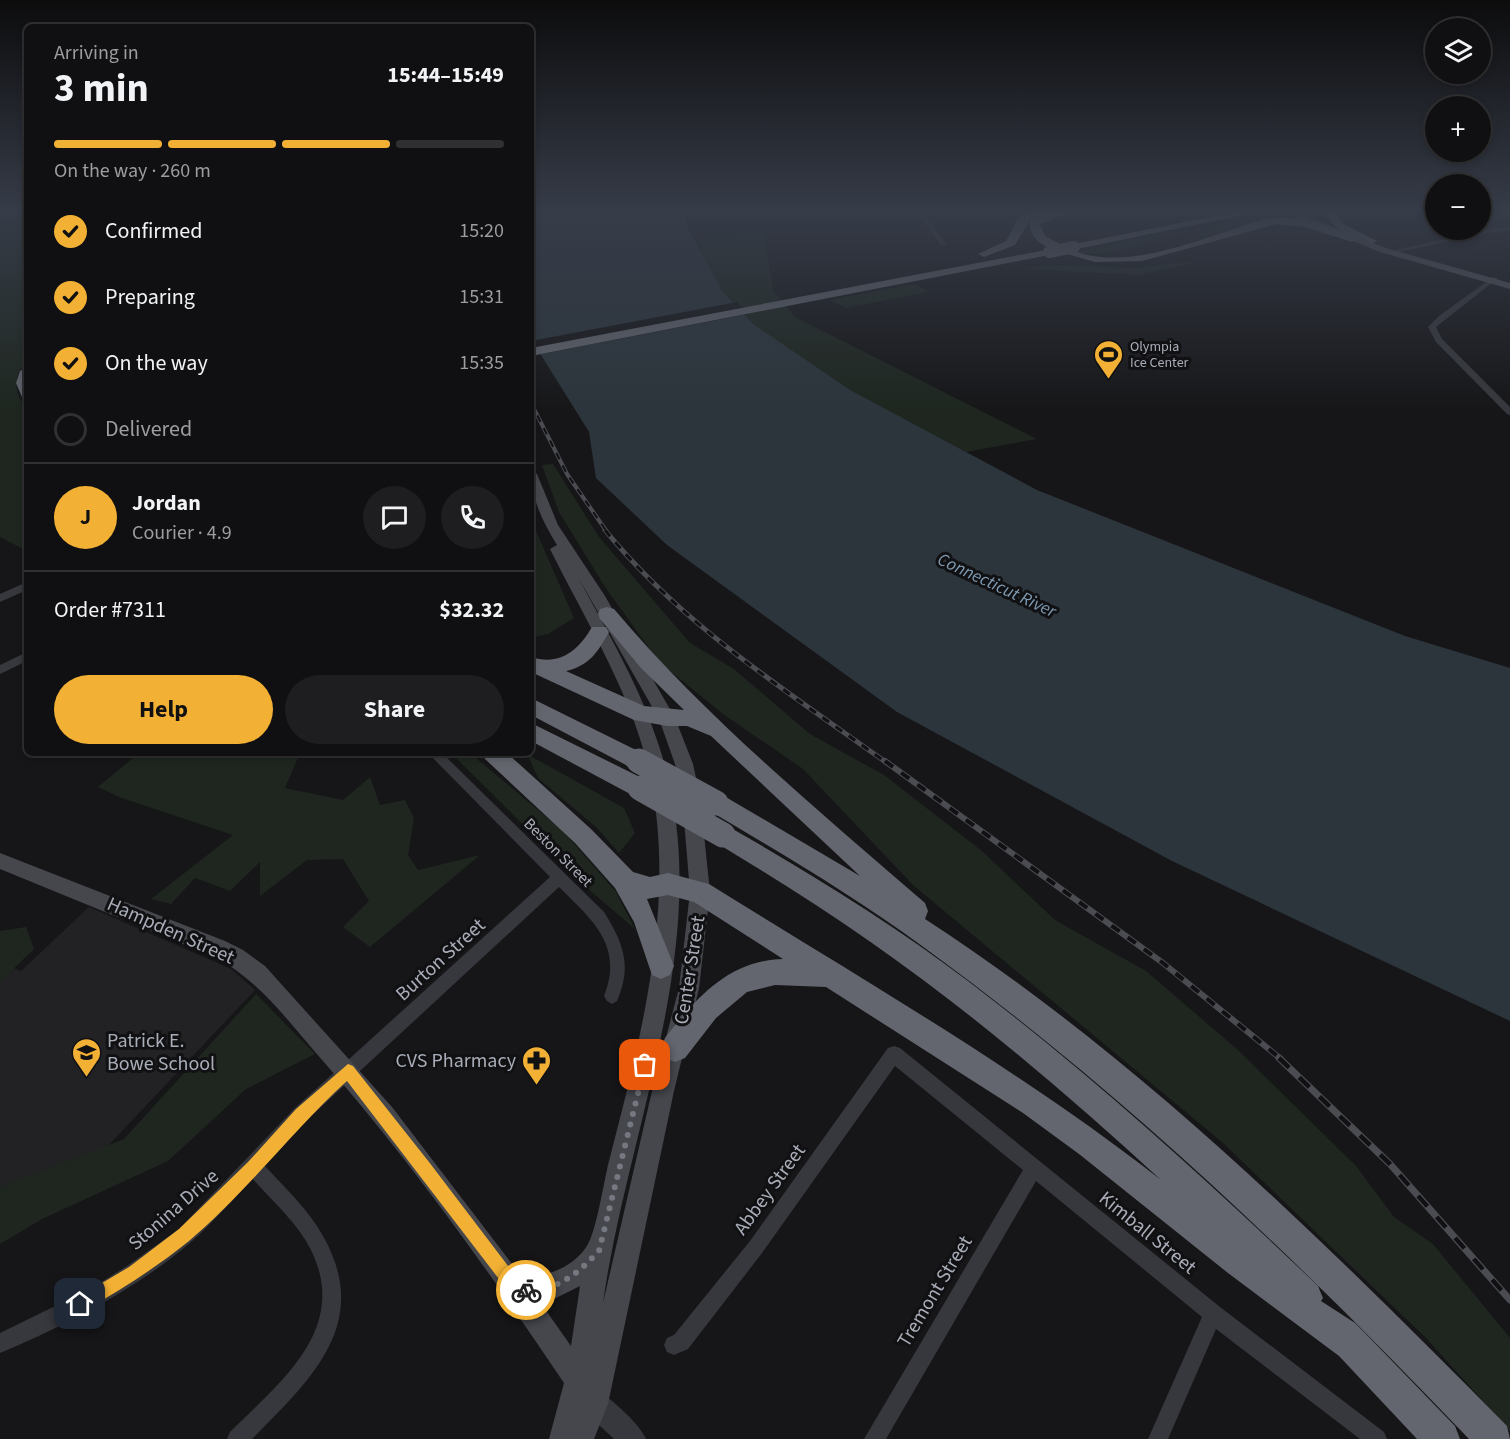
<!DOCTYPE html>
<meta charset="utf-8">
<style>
body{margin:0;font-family:"Source Sans 3",sans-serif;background:#1e1e20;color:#f1f3f6;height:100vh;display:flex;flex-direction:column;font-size:22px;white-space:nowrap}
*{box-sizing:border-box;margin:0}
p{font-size:20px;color:#9c9d9f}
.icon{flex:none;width:33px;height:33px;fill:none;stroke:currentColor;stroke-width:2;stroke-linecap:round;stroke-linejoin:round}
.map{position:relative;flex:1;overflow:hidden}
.drawer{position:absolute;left:24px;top:24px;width:510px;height:732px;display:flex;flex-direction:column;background:#101012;border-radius:9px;box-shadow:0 3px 9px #0003,0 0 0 2px #303032}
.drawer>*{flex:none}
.buttons{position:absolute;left:1425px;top:18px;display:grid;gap:12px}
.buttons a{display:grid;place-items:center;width:66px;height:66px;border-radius:50%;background:#101012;box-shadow:0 3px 9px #0003,0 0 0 2px #303032;font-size:30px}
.pin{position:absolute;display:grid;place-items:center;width:51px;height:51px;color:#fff;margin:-26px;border-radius:12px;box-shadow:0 3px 9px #0006}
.courier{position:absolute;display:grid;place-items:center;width:60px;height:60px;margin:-30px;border:4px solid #f2b134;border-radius:50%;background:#fff;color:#222;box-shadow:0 2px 8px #0007}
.head em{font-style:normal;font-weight:700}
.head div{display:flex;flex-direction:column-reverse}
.head{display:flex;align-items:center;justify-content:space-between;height:102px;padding:0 30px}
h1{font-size:39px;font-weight:700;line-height:45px}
.bar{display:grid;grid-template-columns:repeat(4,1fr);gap:9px 6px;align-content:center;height:72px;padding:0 30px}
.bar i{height:8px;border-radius:4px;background:#303032}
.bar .on{background:#f2b134}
.bar p{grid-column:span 4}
.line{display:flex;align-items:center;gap:15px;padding:0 30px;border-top:2px solid #303032}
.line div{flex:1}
.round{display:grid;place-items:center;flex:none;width:63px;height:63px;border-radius:32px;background:#1e1e20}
ol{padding:0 30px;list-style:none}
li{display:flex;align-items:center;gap:18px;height:66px}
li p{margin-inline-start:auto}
li .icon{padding:6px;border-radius:50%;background:#f2b134;color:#111;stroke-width:4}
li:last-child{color:#9c9d9f}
li i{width:33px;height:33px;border:3px solid #303032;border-radius:50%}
.action{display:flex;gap:12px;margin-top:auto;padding:12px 30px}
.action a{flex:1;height:69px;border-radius:36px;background:#f2b134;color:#111;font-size:24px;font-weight:700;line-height:69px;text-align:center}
.action a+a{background:#1e1e20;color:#f1f3f6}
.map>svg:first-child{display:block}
.built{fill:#222225}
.green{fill:#1e261f}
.water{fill:#2c353c}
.pier{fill:#161618}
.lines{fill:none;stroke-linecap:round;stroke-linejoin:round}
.minor{fill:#37383d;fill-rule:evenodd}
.tertiary{fill:#37383d;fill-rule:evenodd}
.secondary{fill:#45474d;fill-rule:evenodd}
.primary{fill:#53555c;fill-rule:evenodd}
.motorway{fill:#63666e;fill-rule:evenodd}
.rail-far3-casing{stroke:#4a4c52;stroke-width:4}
.rail-far2-casing{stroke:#4a4c52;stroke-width:5}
.rail-far1-casing{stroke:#4a4c52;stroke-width:6}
.rail-casing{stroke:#4a4c52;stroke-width:7}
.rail-far3{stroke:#111113;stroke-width:2;stroke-dasharray:7;stroke-linecap:butt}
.rail-far2{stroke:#111113;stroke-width:3;stroke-dasharray:8;stroke-linecap:butt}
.rail-far1{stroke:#111113;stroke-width:4;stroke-dasharray:10;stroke-linecap:butt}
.rail{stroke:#111113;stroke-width:4.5;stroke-dasharray:14;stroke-linecap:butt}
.motorway-bridge-far2{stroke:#63666e;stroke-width:12}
.motorway-bridge-far1{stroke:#63666e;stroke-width:20}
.motorway-bridge{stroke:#63666e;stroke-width:25}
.route{fill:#f2b134}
.done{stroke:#757880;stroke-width:6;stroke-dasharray:0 10.8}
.labels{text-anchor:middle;stroke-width:6;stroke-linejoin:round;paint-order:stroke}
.far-poi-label{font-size:14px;fill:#a8adb8;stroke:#111113;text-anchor:start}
.street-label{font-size:16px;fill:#a8adb8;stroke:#111113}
.water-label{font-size:18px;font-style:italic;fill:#7f9bb3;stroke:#111113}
.near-street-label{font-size:20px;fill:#a8adb8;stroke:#111113}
.near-poi-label{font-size:20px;fill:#a8adb8;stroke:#111113;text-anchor:start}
</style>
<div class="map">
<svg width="1510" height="1439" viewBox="0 0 1510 1439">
<rect width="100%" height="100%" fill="#161618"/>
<!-- built -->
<path class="built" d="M89 907 231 969 255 990 89 1166 0 1219V963L21 971Z"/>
<!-- green -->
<path class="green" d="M0 210H27V362C12 376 14 395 27 409L25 550 0 537Z
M1481 210H1510V220L1498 222V226L1481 219Z
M1276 211 1284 214 1182 241 1230 222Z
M1174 231C1146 243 1107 259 1076 252Z
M764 232 773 290 795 317 1037 439 966 452 743 336 722 291 702 257 701 237Z
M1190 261V264L1138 275 1022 269 1046 265 1136 268Z
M915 284 928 292 846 308 830 300Z
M553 464 599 537 690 643 734 669 810 734 884 775 982 851 1055 920 1146 971 1238 1050 1356 1166 1394 1217 1433 1244 1510 1338V1431L1426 1338 1223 1143 913 885 803 769 723 714 659 662 605 587 559 512 542 465Z
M536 531 574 618 548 634 531 638V532Z
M139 753H300L285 788 343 800 370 777 380 805 405 800 414 818 408 855 418 870 480 855 370 947 343 927 369 901 343 859 307 860 260 896V862L230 891 195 878 171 904 151 899 233 835 119 797 98 787Z
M451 753H470L563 831 616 892 635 929 586 887Z
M527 754 624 808 635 833 619 853 597 828 538 778Z
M26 927 34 949 0 982V931Z
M256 994 315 1054 246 1089 168 1161 42 1219 0 1244V1187L124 1139Z"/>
<!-- water -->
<path class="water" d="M531 210H685V222L722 291 753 324 850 390 1037 490 1405 636 1510 668V1021L1172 861 897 712 667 545 596 478 589 432 531 339Z"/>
<!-- pier -->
<path class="pier" d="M737 302 748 314 537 355 531 345V341Z"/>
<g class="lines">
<!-- minor -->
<path class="minor" d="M915 210H921L946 244 945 245H941Z
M1510 227 1509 231 1494 232 1399 252 1396 250 1494 228Z
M1493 277 1498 278 1436 327 1442 339 1510 407V415L1507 414 1436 342 1428 327 1439 316Z
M27 582V590L0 602V594Z
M27 652V661L0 674V665Z
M428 753H442L604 912C624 944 632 966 617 1001L612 1004 607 1001 604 996C624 945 592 920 559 887L307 1120 265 1166C285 1188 309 1210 323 1236 373 1324 310 1380 252 1439H227L230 1432C280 1382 350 1329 311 1250 298 1223 272 1201 253 1179 232 1199 213 1223 191 1242 138 1288 65 1326 0 1353V1333L90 1289 127 1266 179 1229 295 1108 550 877Z
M894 1046 900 1048 1220 1307 1384 1432 1387 1439H1360L1216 1329 1168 1439H1148L1202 1317 1036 1181 886 1439H864L1023 1170 895 1066 762 1253 688 1349 674 1355 667 1352 664 1345 667 1338 674 1335 750 1241 888 1048Z"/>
<!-- tertiary -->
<path class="tertiary" d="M591 1387C607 1394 639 1423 646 1439H614L582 1409 578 1400 582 1391Z"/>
<!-- secondary -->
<path class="secondary" d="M531 470 537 474 558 525 605 596 675 718 693 764 700 796 710 892 699 988 674 1091 608 1404 594 1439H549L564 1383C487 1268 407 1156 316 1053 284 1016 255 976 210 955L0 869V853L225 941 243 950 265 966 392 1107 522 1277C547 1277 575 1267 588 1244 596 1231 604 1182 608 1165 640 1041 676 909 651 781 635 698 587 624 550 549L557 545C542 521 531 498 531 470ZM578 577 659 719 675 764 682 796 690 892 679 988 652 1091 603 1303C628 1123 719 932 660 749 641 688 608 633 578 577ZM580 1286 571 1346 540 1302 554 1299Z"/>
<!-- primary -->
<path class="primary" d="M1278 210H1290L1386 248 1510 283V289L1380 252Z"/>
<!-- motorway -->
<path class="motorway" d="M1031 210H1080L1040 224 1045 236 1070 249V245L1074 244 1246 210H1267L1072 250C1119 270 1182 246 1228 231 1244 226 1260 219 1276 218 1301 216 1325 226 1347 234 1337 229 1332 224 1326 215L1330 210H1341L1337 215 1344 224 1377 241 1371 244 1357 238 1352 242 1305 227 1277 224 1142 261 1095 262 1053 250V254L1049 255 531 356V348L1051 249C1038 243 1028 235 1030 220L1015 245 984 257 978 254 1006 241 1018 218Z
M1083 210H1210L1205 213H1088Z
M27 367V398L22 397 16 383 20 371Z
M607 607 614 609C706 718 818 810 925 903L928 911 925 919C1141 1059 1327 1244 1507 1426L1510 1439H1469C1299 1261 1122 1091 922 946 854 896 781 853 708 810L705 803 708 796 716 793 724 796 860 876 711 736 687 726H667L634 720 531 672V657C560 666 578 651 592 627H606L609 632C598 652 589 666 566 671L644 706 684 710 641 668 600 619 598 614 600 609Z
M531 698 642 753 645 759 642 765 634 768 626 765 531 715Z
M531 723 648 781 651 788 648 795 640 797 632 795 531 741Z
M482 753H507L591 829 633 872 650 877 668 873 709 884C861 979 1019 1069 1161 1180 1069 1096 974 1014 872 943 821 907 768 874 715 842L711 835 715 828 723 825 731 828C813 875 893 924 968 981 1092 1075 1206 1179 1318 1286L1323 1298 1321 1301 1355 1323 1365 1333 1455 1426 1460 1439H1417L1339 1356 1228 1273 1079 1154 1023 1113 826 987 775 985 747 992 716 1018 685 1058 675 1062 665 1058 661 1048 665 1038C696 998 729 960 783 959L694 902 668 895 647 899 674 966 670 975 661 979 652 975 634 922 615 888 575 843 485 759Z"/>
<defs>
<path id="rail-far3" d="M531 403 567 474 607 532"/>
<path id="rail-far2" d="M605 530C683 626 788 692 887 763"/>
<path id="rail-far1" d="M885 761 1163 963 1281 1059"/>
<path id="rail" d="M1279 1058 1390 1164 1510 1300"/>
</defs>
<!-- rail-far3 casing -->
<use href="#rail-far3" class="rail-far3-casing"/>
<!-- rail-far2 casing -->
<use href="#rail-far2" class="rail-far2-casing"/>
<!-- rail-far1 casing -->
<use href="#rail-far1" class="rail-far1-casing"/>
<!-- rail casing -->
<use href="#rail" class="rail-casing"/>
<!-- rail-far3 -->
<use href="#rail-far3" class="rail-far3"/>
<!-- rail-far2 -->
<use href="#rail-far2" class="rail-far2"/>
<!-- rail-far1 -->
<use href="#rail-far1" class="rail-far1"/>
<!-- rail -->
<use href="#rail" class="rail"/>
<!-- motorway-bridge-far2 -->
<path class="motorway-bridge-far2" d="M1049 252 1074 247"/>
<!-- motorway-bridge-far1 -->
<path class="motorway-bridge-far1" d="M634 759 641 763"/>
<!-- motorway-bridge -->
<path class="motorway-bridge" d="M639 761 716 803
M640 788 723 835"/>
</g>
<!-- sky -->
<linearGradient id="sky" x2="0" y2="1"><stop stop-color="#0c0c0d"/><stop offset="0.51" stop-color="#363c48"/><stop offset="1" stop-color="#363c48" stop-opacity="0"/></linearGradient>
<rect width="1510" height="412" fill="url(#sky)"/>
<!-- route -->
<path class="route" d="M348 1064 353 1066 429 1162 521 1283 532 1285 534 1290 532 1296 526 1298 512 1296 347 1081C292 1131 246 1193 189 1241 157 1267 122 1289 86 1310L80 1312 75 1310 73 1304 75 1299 129 1267 179 1229 248 1162 296 1109Z"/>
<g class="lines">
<!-- done -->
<path class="done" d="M526 1290C558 1291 578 1273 599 1251L645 1065"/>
</g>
<!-- icons -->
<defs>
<symbol id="stadium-pin" viewBox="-11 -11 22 30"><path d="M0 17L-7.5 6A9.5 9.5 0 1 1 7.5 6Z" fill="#f2b134" stroke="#111113"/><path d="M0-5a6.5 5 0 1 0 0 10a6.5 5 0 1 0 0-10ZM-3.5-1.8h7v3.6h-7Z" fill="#111"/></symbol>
<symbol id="school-pin" viewBox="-11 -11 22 30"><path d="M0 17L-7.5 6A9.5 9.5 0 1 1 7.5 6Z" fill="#f2b134" stroke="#111113"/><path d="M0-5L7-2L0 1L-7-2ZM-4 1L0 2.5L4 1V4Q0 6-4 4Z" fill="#111"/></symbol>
<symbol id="pharmacy-pin" viewBox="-11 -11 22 30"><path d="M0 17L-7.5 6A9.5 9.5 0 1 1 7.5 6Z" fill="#f2b134" stroke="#111113"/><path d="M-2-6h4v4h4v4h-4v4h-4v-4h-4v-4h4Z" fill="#111"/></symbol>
</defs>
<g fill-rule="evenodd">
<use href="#stadium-pin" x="1092" y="338" width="33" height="45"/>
<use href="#school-pin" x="70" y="1036" width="33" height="45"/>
<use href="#pharmacy-pin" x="520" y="1044" width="33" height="45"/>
</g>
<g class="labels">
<!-- far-poi labels -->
<g class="far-poi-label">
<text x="1130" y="351">Olympia<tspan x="1130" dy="16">Ice Center</tspan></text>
</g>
<!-- street labels -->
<g class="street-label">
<text transform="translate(559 852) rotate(45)" y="6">Beston Street</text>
</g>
<!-- water labels -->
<g class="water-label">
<text transform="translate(997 585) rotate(25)" y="6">Connecticut River</text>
</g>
<!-- near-street labels -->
<g class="near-street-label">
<text transform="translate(171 930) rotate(24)" y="7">Hampden Street</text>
<text transform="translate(440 959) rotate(-42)" y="7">Burton Street</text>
<text transform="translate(689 970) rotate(-81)" y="7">Center Street</text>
<text transform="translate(769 1189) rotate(-54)" y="7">Abbey Street</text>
<text transform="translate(173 1209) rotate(-41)" y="7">Stonina Drive</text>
<text transform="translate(1148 1232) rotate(39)" y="7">Kimball Street</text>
<text transform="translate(934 1291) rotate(-59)" y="7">Tremont Street</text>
</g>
<!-- near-poi labels -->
<g class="near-poi-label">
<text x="107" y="1047">Patrick E.<tspan x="107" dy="23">Bowe School</tspan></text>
<text x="516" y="1067" text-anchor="end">CVS Pharmacy</text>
</g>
</g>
</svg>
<div class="buttons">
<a><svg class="icon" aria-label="layers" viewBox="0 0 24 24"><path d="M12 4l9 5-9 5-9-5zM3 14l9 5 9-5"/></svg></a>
<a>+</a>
<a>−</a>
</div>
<div class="pin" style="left:645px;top:1065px;background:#ea580c"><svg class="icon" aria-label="bag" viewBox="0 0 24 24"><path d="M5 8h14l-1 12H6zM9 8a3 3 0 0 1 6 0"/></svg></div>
<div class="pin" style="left:80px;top:1304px;background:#1f2937"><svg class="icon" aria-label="home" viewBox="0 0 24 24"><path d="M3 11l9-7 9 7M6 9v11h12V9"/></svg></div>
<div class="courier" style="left:526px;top:1290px"><svg class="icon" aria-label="bike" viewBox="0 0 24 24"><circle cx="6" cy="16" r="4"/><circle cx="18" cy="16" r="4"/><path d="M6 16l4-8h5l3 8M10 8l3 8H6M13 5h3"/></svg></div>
<section class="drawer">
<div class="head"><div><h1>3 min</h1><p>Arriving in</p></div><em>15:44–15:49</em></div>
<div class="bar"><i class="on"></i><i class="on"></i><i class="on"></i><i></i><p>On the way · 260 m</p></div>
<ol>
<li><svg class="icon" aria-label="check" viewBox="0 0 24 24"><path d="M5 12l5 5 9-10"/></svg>Confirmed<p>15:20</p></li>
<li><svg class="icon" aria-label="check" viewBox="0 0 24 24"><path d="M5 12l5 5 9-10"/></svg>Preparing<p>15:31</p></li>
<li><svg class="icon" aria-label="check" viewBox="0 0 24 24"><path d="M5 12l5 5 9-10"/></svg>On the way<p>15:35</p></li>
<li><i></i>Delivered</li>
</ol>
<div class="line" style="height:108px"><b class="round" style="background:#f2b134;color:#111">J</b><div><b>Jordan</b><p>Courier · 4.9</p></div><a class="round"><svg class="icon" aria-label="chat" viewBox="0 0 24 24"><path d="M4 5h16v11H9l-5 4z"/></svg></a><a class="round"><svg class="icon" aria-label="phone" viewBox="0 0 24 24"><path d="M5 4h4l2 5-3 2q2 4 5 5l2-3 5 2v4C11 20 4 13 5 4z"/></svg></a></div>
<div class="line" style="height:78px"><div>Order #7311</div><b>$32.32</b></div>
<div class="action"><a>Help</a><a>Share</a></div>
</section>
</div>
